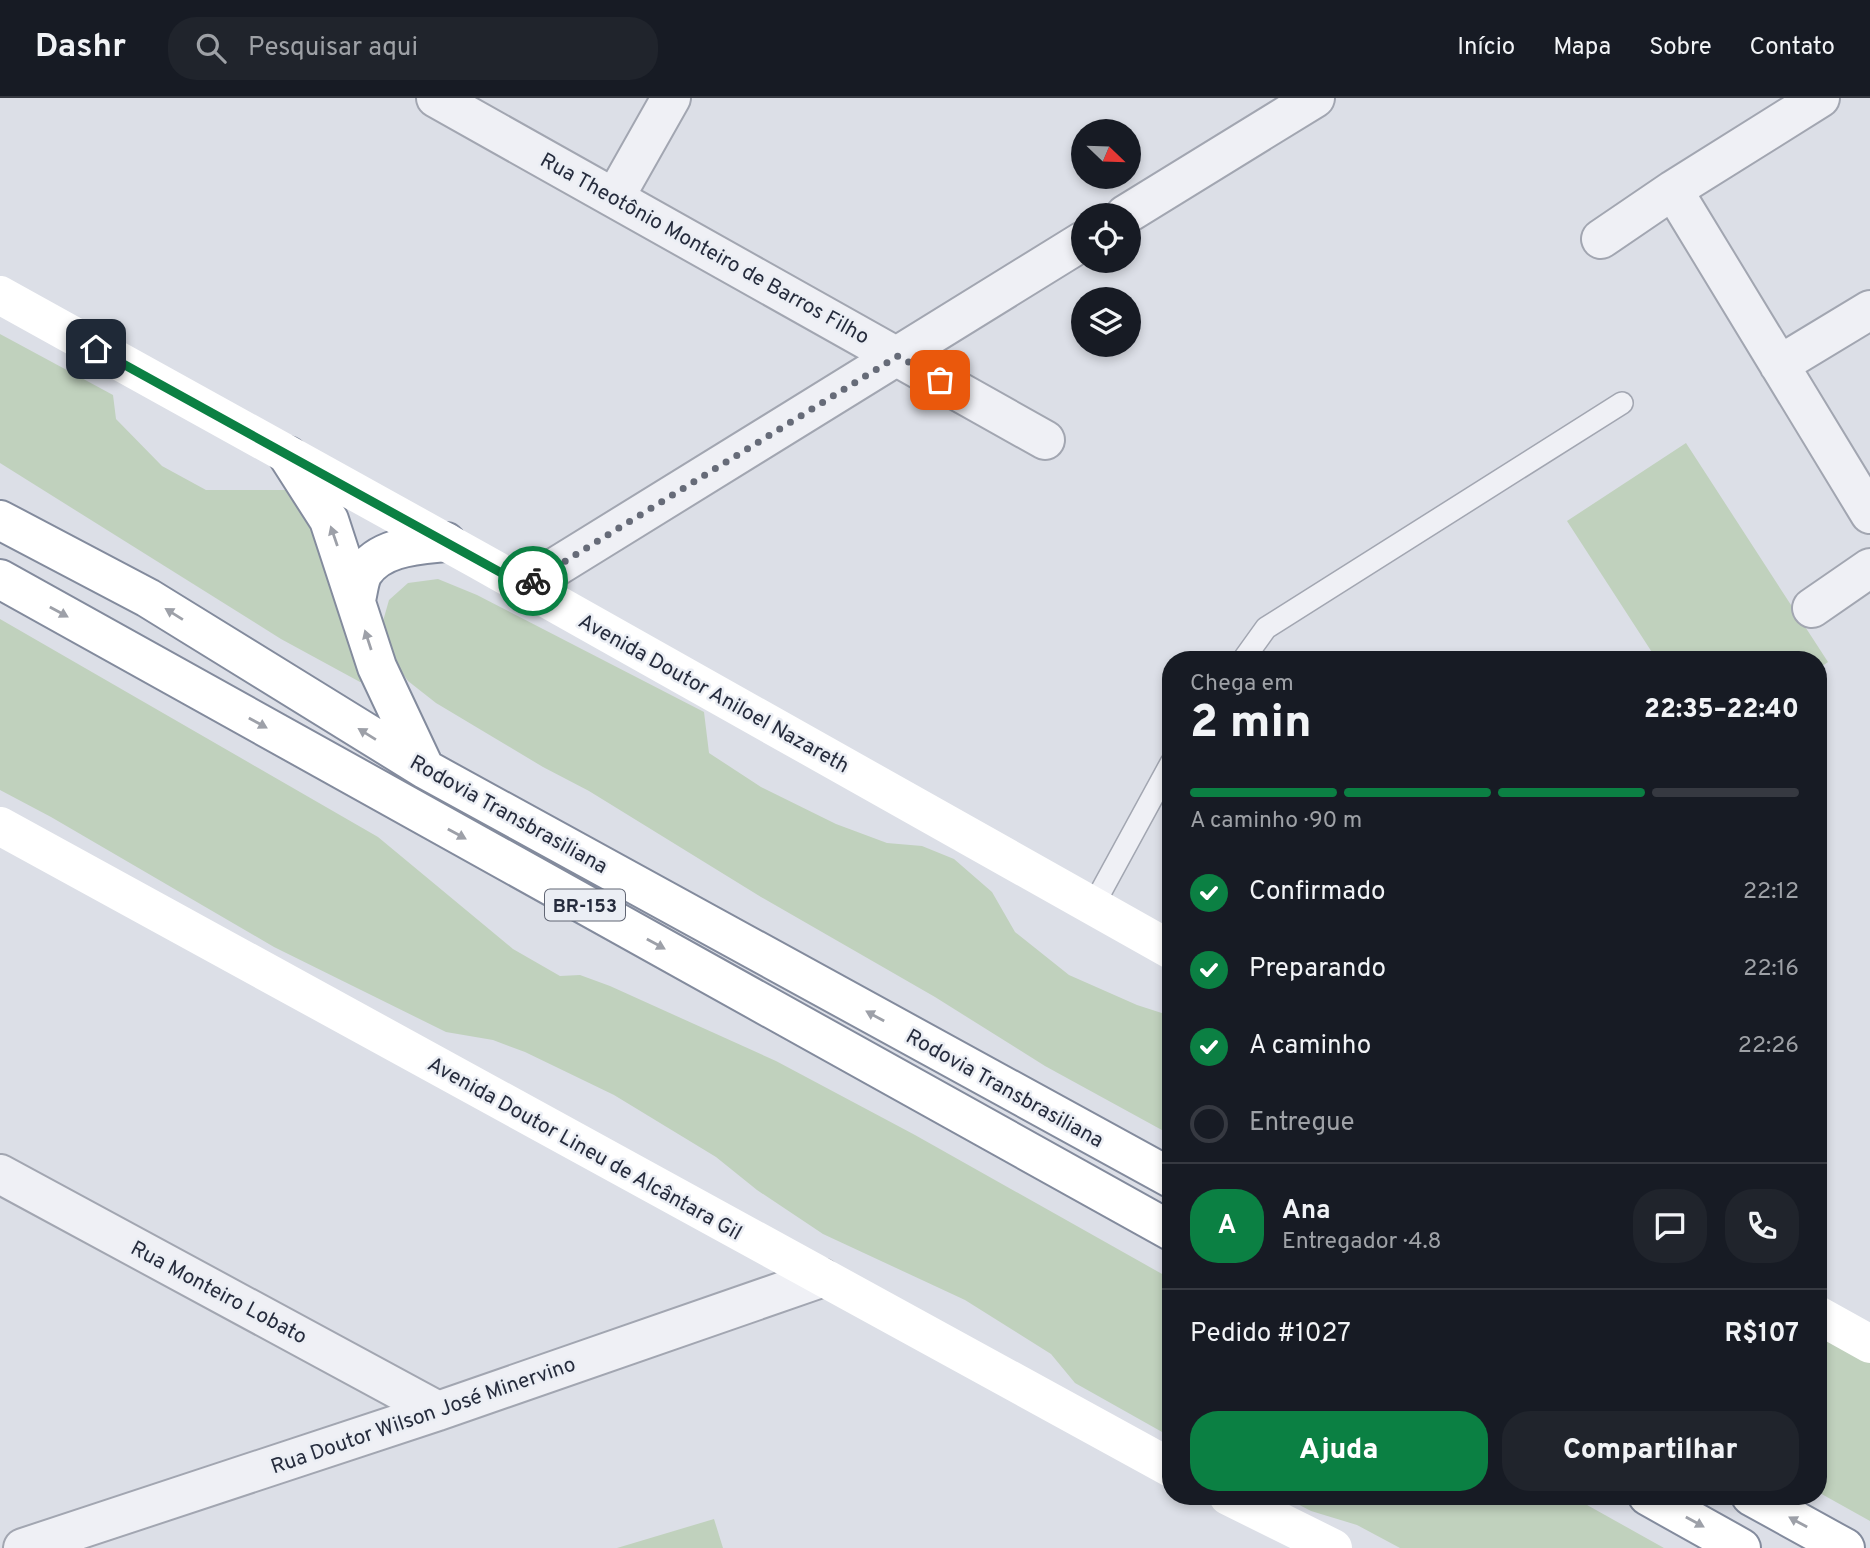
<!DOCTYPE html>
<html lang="pt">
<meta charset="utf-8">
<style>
body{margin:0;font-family:Overpass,sans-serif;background:#20242c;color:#f1f3f6;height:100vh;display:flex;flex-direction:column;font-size:26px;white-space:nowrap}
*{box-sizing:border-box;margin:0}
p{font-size:23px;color:#9ea1a6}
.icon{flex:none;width:38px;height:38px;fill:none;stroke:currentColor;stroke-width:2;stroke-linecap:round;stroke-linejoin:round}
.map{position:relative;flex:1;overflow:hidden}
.drawer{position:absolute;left:1162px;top:553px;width:665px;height:854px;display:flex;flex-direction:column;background:#171b24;border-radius:28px;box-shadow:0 4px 10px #0003}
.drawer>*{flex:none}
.needle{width:46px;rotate:113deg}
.controls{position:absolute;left:1071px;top:21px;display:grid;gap:14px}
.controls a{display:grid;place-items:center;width:70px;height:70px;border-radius:50%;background:#171b24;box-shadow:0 4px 10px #0003;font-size:35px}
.pin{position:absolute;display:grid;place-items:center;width:60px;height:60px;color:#fff;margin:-30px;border-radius:14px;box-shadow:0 4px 10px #0006}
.courier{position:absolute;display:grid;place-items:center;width:70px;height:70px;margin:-35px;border:5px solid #0b8043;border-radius:50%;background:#fff;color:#222;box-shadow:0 2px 9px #0007}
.head em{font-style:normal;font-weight:800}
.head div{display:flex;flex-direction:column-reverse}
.head{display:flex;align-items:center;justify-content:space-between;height:119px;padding:0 28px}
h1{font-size:46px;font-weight:800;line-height:52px}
.bar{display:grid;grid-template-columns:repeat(4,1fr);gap:10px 7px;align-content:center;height:84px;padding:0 28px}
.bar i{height:9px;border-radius:5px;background:#363941}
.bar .selected{background:#0b8043}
.bar p{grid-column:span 4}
.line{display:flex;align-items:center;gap:18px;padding:0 28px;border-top:2px solid #363941}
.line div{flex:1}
.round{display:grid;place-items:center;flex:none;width:74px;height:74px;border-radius:28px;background:#20242c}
ol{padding:0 28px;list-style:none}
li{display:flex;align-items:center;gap:21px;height:77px}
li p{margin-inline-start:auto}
li .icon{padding:7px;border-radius:50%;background:#0b8043;color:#fff;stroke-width:4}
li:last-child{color:#9ea1a6}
li i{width:38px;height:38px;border:4px solid #363941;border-radius:50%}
.cta{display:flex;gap:14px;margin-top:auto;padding:14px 28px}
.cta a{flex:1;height:80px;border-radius:28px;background:#0b8043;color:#fff;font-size:28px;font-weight:800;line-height:80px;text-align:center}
.cta a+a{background:#20242c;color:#f1f3f6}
header{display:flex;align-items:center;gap:42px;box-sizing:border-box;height:98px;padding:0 35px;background:#171b24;border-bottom:2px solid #363941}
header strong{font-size:33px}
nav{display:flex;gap:38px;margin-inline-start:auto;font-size:24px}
.search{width:490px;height:63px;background:#20242c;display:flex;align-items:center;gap:18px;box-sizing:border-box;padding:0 24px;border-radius:28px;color:#9ea1a6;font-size:26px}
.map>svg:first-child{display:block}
.green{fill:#c0d1bd}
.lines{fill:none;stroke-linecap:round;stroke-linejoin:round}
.service-casing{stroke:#a2a6b1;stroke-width:24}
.minor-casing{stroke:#a2a6b1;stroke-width:42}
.motorway-casing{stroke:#838b9d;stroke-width:42}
.service{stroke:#eff0f5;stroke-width:21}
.minor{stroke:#eff0f5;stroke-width:38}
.secondary{stroke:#fff;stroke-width:38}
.motorway{stroke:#fff;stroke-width:38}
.oneway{fill:#9da0a8}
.done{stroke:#666b78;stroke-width:7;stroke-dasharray:0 12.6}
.route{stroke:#0b8043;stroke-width:9}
.labels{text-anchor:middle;stroke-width:5;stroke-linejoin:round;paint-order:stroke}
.shield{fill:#ebeef4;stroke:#616674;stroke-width:2}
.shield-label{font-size:19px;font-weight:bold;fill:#262c3d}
.street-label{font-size:21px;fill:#262c3d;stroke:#ebeef4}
</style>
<header>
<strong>Dashr</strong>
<div class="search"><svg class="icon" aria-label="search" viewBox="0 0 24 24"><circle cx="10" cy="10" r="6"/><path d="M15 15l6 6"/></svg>Pesquisar aqui</div>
<nav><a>Início</a><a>Mapa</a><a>Sobre</a><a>Contato</a></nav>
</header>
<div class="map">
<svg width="1870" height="1450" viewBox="0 0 1870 1450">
<rect width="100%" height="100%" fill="#dcdfe7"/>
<!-- green -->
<path class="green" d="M0 236 113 297 116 321 162 368 206 392H295L315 408 368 581 360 584 281 541 0 365Z
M1686 345 1828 564 1818 571V562H1657L1567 423Z
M438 481 477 497 704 614 709 655 761 689 836 726 887 745 922 748 954 761 992 794 1015 834 1069 877 1137 907 1171 918V1037L1045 968 935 899 761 799 589 693 543 669 436 605 408 583 387 553 381 530 389 502 408 485Z
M0 521 378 739 513 851 560 878 580 877 610 888 776 963 915 1037 1171 1181V1339L1075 1285 1051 1256 965 1202 823 1136 757 1092 716 1059 614 997 525 954 493 942 446 934 274 849 51 719 0 692Z
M1818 1234 1870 1264V1423L1818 1394Z
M1282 1398H1571L1664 1450H1400L1357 1427 1311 1413Z
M714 1421 723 1450H617Z"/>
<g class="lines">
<defs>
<path id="service" d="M1243 562 1266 530 1622 305
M1093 808 1171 665"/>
<path id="minor" d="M436 0 1045 342
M1673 92 1870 416
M615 99 671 0
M1125 117 1315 0
M1601 141 1673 92 1820 0
M1779 267 1870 212
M525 488 1083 143
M1812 510 1870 470
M0 1076 438 1313
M23 1450 438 1313 821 1180"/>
<path id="motorway" d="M288 358 329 422 377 569 425 671
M0 422 148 500 425 671 1171 1080
M0 481 1171 1133
M356 502C358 494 359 482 363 475 380 448 418 447 446 444
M1648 1398 1741 1450
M1751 1398 1845 1450"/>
</defs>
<!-- service casing -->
<use href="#service" class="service-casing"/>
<!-- minor casing -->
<use href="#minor" class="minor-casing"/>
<!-- motorway casing -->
<use href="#motorway" class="motorway-casing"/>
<!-- service -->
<use href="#service" class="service"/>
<!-- minor -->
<use href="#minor" class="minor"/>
<!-- secondary -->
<path class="secondary" d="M0 197 478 462 1171 852
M0 728 1171 1370
M1818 1217 1870 1246
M1228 1398 1333 1450"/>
<!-- motorway -->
<use href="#motorway" class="motorway"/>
</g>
<!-- one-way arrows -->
<defs><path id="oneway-solid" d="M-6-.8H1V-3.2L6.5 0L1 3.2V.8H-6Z" transform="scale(1.75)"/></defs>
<g class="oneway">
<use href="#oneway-solid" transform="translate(334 438) rotate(-109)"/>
<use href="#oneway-solid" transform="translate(59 514) rotate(29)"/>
<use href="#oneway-solid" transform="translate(174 516) rotate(-148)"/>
<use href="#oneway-solid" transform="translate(368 542) rotate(-108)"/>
<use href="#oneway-solid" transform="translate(258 625) rotate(29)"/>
<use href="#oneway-solid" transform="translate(367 636) rotate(-148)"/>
<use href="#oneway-solid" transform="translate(457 736) rotate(29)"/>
<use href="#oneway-solid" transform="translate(656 846) rotate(29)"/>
<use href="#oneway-solid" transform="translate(875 918) rotate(-151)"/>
<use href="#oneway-solid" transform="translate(1695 1424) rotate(29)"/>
<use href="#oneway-solid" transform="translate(1798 1424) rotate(-151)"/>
</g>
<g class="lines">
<!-- done -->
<path class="done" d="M533 483 898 258 940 282"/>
<!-- route -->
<path class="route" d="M96 251 525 488 533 483"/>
</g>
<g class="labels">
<!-- shield labels -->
<rect class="shield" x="545" y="791.5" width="80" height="31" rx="5"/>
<g class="shield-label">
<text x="585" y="814">BR-153</text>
</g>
<!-- street labels -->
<g class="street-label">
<text transform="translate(705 150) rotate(29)" y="7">Rua Theotônio Monteiro de Barros Filho</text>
<text transform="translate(714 595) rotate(29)" y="7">Avenida Doutor Aniloel Nazareth</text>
<text transform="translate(509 716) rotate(29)" y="7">Rodovia Transbrasiliana</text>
<text transform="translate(1005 990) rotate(29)" y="7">Rodovia Transbrasiliana</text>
<text transform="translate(585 1050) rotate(29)" y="7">Avenida Doutor Lineu de Alcântara Gil</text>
<text transform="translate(219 1194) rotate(28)" y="7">Rua Monteiro Lobato</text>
<text transform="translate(423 1317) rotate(-19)" y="7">Rua Doutor Wilson José Minervino</text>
</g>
</g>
</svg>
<div class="controls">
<a><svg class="needle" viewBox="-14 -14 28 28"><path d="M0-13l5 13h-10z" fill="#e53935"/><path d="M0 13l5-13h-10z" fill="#9ea1a6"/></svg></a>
<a><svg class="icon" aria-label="locate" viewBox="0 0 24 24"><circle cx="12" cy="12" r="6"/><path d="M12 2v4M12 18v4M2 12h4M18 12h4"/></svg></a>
<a><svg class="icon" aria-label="layers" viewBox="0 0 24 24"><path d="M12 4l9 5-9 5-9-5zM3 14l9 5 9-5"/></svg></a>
</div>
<div class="pin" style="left:940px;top:282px;background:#ea580c"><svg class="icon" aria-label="bag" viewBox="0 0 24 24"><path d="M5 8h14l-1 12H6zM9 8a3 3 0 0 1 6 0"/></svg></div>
<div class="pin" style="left:96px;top:251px;background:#1f2937"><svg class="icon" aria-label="home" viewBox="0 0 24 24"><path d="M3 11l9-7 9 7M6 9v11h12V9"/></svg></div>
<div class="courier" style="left:533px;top:483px"><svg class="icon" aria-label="bike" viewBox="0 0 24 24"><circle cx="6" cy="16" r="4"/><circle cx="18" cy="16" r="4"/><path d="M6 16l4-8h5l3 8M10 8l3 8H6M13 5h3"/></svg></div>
<section class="drawer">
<div class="head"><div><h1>2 min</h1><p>Chega em</p></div><em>22:35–22:40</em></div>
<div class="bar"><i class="selected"></i><i class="selected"></i><i class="selected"></i><i></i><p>A caminho · 90 m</p></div>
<ol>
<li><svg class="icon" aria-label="check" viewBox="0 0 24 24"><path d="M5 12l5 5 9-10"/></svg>Confirmado<p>22:12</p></li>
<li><svg class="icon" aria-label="check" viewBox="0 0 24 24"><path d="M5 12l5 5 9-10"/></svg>Preparando<p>22:16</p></li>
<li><svg class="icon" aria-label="check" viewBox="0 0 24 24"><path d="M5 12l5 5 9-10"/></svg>A caminho<p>22:26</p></li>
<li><i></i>Entregue</li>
</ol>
<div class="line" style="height:126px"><b class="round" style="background:#0b8043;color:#fff">A</b><div><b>Ana</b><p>Entregador · 4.8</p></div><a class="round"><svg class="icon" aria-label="chat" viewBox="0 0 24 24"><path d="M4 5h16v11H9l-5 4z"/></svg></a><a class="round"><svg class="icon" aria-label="phone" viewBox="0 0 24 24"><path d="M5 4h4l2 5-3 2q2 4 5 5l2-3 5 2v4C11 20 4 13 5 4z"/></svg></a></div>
<div class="line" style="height:91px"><div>Pedido #1027</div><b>R$107</b></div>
<div class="cta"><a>Ajuda</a><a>Compartilhar</a></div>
</section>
</div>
